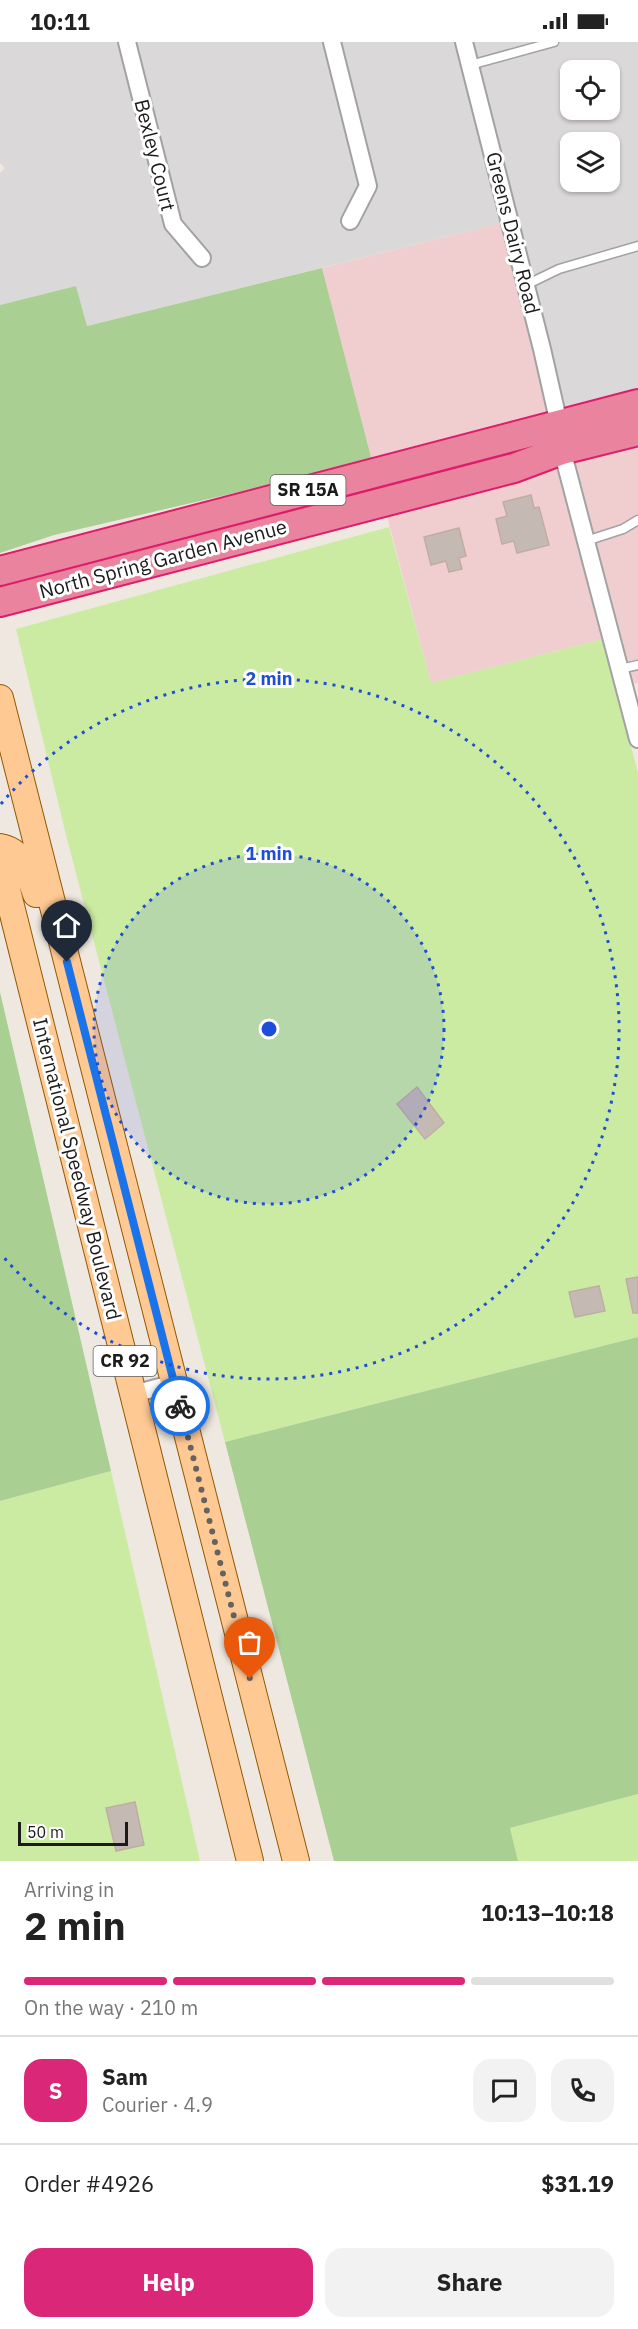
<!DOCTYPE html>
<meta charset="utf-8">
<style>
body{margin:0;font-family:"IBM Plex Sans",sans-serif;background:#f2f2f2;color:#222;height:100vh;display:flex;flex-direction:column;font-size:22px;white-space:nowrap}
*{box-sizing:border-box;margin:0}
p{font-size:20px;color:#767676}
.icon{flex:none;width:33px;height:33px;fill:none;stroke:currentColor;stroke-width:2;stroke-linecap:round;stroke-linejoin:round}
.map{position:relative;height:1819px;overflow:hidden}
.side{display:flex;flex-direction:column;background:#fff;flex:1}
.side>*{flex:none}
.fabs{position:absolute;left:560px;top:18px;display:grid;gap:12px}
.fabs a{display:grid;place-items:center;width:60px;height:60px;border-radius:12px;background:#fff;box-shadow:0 2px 4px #0004;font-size:30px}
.scale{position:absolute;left:18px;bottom:15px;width:110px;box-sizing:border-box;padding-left:6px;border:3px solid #1b1b1b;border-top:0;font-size:16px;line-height:21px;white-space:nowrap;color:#1b1b1b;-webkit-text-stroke:4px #fff;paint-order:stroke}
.pin{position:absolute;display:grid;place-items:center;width:51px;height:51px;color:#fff;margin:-62px -26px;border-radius:50% 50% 50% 0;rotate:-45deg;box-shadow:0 0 6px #0007}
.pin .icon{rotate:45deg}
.courier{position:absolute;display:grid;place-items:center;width:60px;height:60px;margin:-30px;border:4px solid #1a73e8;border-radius:50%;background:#fff;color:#222;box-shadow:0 2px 8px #0007}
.summary em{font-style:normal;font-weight:800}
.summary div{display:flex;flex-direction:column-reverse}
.summary{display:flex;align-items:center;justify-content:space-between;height:102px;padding:0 24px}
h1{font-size:39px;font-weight:800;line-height:45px}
.bar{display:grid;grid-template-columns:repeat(4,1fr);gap:9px 6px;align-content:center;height:72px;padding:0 24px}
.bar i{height:8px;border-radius:4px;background:#e0e0e0}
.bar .on{background:#db2777}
.bar p{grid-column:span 4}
.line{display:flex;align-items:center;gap:15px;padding:0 24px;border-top:2px solid #e0e0e0}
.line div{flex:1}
.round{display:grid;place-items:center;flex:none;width:63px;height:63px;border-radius:18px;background:#f2f2f2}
.action{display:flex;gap:12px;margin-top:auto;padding:12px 24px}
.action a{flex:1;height:69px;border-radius:18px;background:#db2777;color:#fff;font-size:24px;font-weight:800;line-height:69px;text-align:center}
.action a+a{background:#f2f2f2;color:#222}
.status{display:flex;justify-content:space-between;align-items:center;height:42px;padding:0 30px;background:#fff;direction:ltr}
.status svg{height:16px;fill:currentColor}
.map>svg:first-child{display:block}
.residential{fill:#dad8d8;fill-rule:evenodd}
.commercial{fill:#f0cecf}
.grass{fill:#cbeba3}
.forest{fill:#a9cf93}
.building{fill:#c5bab3;stroke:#c0ada2;stroke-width:1.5}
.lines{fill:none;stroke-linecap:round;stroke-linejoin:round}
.lane-casing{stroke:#a2a2a2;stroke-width:11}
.street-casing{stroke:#a2a2a2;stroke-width:20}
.primary-casing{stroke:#935800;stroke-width:28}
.highway-casing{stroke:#dd1c6c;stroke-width:32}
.lane{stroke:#fff;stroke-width:8}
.street{stroke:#fff;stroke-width:16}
.primary{stroke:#ffc994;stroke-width:26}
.highway{stroke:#ea839d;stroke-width:28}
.done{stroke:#656360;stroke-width:6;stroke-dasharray:0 10.8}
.route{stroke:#1a73e8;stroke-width:8}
.ring{fill:none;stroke:#1d4ed8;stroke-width:3;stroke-dasharray:3 6}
.labels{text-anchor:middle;stroke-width:6;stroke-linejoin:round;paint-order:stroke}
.shield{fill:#fff;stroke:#5f5f5f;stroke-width:1.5}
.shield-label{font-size:18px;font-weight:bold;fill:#1b1b1b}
.street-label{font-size:20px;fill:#1b1b1b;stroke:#fff}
.centre{fill:#1d4ed8;stroke:#fff;stroke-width:3}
.ring-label{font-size:18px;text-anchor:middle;font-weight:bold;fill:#1d4ed8;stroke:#fff;stroke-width:6;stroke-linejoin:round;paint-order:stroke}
</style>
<div class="status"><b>10:11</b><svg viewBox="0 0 49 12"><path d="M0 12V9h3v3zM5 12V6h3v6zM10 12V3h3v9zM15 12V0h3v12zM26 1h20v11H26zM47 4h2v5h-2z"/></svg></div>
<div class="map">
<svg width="638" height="1819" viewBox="0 0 638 1819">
<rect width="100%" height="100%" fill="#eee8e0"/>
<!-- residential -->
<path class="residential" d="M0 0H118L165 184 200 226 213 217 181 178 136 0H323L359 143 339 183 354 188 376 142 341 0H456L502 181 87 284 76 244 0 263V131L5 126 0 121Z
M473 0H638V355L565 373 551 305ZM570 28H609V68H570ZM570 100H609V140H570Z"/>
<!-- commercial -->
<path class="commercial" d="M502 181 549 377 373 423 322 226Z
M638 397V641L632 642 572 413Z
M556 418 603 597 431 641 385 467Z"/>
<!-- grass -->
<path class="grass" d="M389 485 431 641 603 597 638 731V1295L225 1400 66 793 16 587Z
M111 1429 200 1819H0V1459Z
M638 1752V1819H518L510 1786Z"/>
<!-- forest -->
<path class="forest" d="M322 226 372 419 54 493 0 511V263L76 244 87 284Z
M0 950 111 1429 0 1459Z
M638 1295V1752L510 1786 518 1819H334L225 1400Z"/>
<!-- building -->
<path class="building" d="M531 453 534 466 539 465 549 503 517 511 514 499 502 502 496 477 507 474 503 460Z
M459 486 466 514 459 516 462 527 449 530 446 519 431 523 424 495Z
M417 1045 444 1081 425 1097 397 1062Z
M638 1235V1271H633L626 1237Z
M599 1244 605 1269 575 1275 569 1250Z
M135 1760 144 1803 116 1809 106 1766Z"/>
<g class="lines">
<defs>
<path id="lane" d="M470 23 554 0
M526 243 559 227 638 204
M586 499 623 487 638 478
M620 627 638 623"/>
<path id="street" d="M127 0 173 182 202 216
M332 0 368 144 350 179
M464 0 542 307 559 382
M562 408 638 697
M133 1352 175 1341"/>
<path id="primary" d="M0 656 296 1819
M0 805C24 809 29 833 36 852
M0 820 250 1819"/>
<path id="highway" d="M0 529 638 362
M0 560 514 426 562 408 638 389"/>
</defs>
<!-- lane casing -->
<use href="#lane" class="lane-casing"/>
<!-- street casing -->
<use href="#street" class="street-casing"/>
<!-- primary casing -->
<use href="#primary" class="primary-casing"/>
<!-- highway casing -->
<use href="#highway" class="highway-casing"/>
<!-- lane -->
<use href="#lane" class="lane"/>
<!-- street -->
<use href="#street" class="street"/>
<!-- primary -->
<use href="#primary" class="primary"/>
<!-- highway -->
<use href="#highway" class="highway"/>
</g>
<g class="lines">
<!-- done -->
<path class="done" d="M180 1364 250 1637"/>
<!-- route -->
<path class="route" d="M67 920 180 1364"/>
</g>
<!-- distance rings -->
<circle cx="269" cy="987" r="175" fill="#1d4ed8" fill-opacity=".12"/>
<g class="ring">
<circle cx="269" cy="987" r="175"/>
<path d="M1 762A350 350 0 1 1 1 1212"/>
</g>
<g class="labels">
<!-- shield labels -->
<g class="shield">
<rect x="270.5" y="433" width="75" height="30" rx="4.5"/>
<rect x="93.5" y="1304" width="63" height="30" rx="4.5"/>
</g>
<g class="shield-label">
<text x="308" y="454">SR 15A</text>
<text x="125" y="1325">CR 92</text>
</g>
<!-- street labels -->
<g class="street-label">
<text transform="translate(155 113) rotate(76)" y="7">Bexley Court</text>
<text transform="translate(513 191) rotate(76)" y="7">Greens Dairy Road</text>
<text transform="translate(163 517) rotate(-15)" y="7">North Spring Garden Avenue</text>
<text transform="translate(77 1127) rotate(76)" y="7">International Speedway Boulevard</text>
</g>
</g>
<circle cx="269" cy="987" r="9" class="centre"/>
<g class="ring-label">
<text x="269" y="643">2 min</text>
<text x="269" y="818">1 min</text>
</g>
</svg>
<div class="fabs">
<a><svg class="icon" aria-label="locate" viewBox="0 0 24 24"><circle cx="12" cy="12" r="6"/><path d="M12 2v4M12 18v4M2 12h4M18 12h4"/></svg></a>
<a><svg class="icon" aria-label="layers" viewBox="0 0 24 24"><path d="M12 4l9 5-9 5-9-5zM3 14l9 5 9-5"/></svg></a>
</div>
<div class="scale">50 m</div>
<div class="pin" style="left:250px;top:1637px;background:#ea580c"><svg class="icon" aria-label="bag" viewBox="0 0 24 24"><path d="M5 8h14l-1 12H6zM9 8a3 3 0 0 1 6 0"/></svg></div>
<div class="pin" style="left:67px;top:920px;background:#1f2937"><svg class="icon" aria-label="home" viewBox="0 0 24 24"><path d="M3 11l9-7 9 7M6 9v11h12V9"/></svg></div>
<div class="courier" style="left:180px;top:1364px"><svg class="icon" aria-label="bike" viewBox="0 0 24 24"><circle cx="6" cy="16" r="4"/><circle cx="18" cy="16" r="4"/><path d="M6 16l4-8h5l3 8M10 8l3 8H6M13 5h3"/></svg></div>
</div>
<section class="side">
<div class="summary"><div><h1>2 min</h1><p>Arriving in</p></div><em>10:13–10:18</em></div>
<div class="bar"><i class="on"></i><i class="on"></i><i class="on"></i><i></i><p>On the way · 210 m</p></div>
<div class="line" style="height:108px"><b class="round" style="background:#db2777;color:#fff">S</b><div><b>Sam</b><p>Courier · 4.9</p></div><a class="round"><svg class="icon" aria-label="chat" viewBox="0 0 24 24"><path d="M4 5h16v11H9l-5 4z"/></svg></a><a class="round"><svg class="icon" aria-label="phone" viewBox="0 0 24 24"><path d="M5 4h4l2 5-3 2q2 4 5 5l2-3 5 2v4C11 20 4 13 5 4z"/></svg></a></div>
<div class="line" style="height:78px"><div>Order #4926</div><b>$31.19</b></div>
<div class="action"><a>Help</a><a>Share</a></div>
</section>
